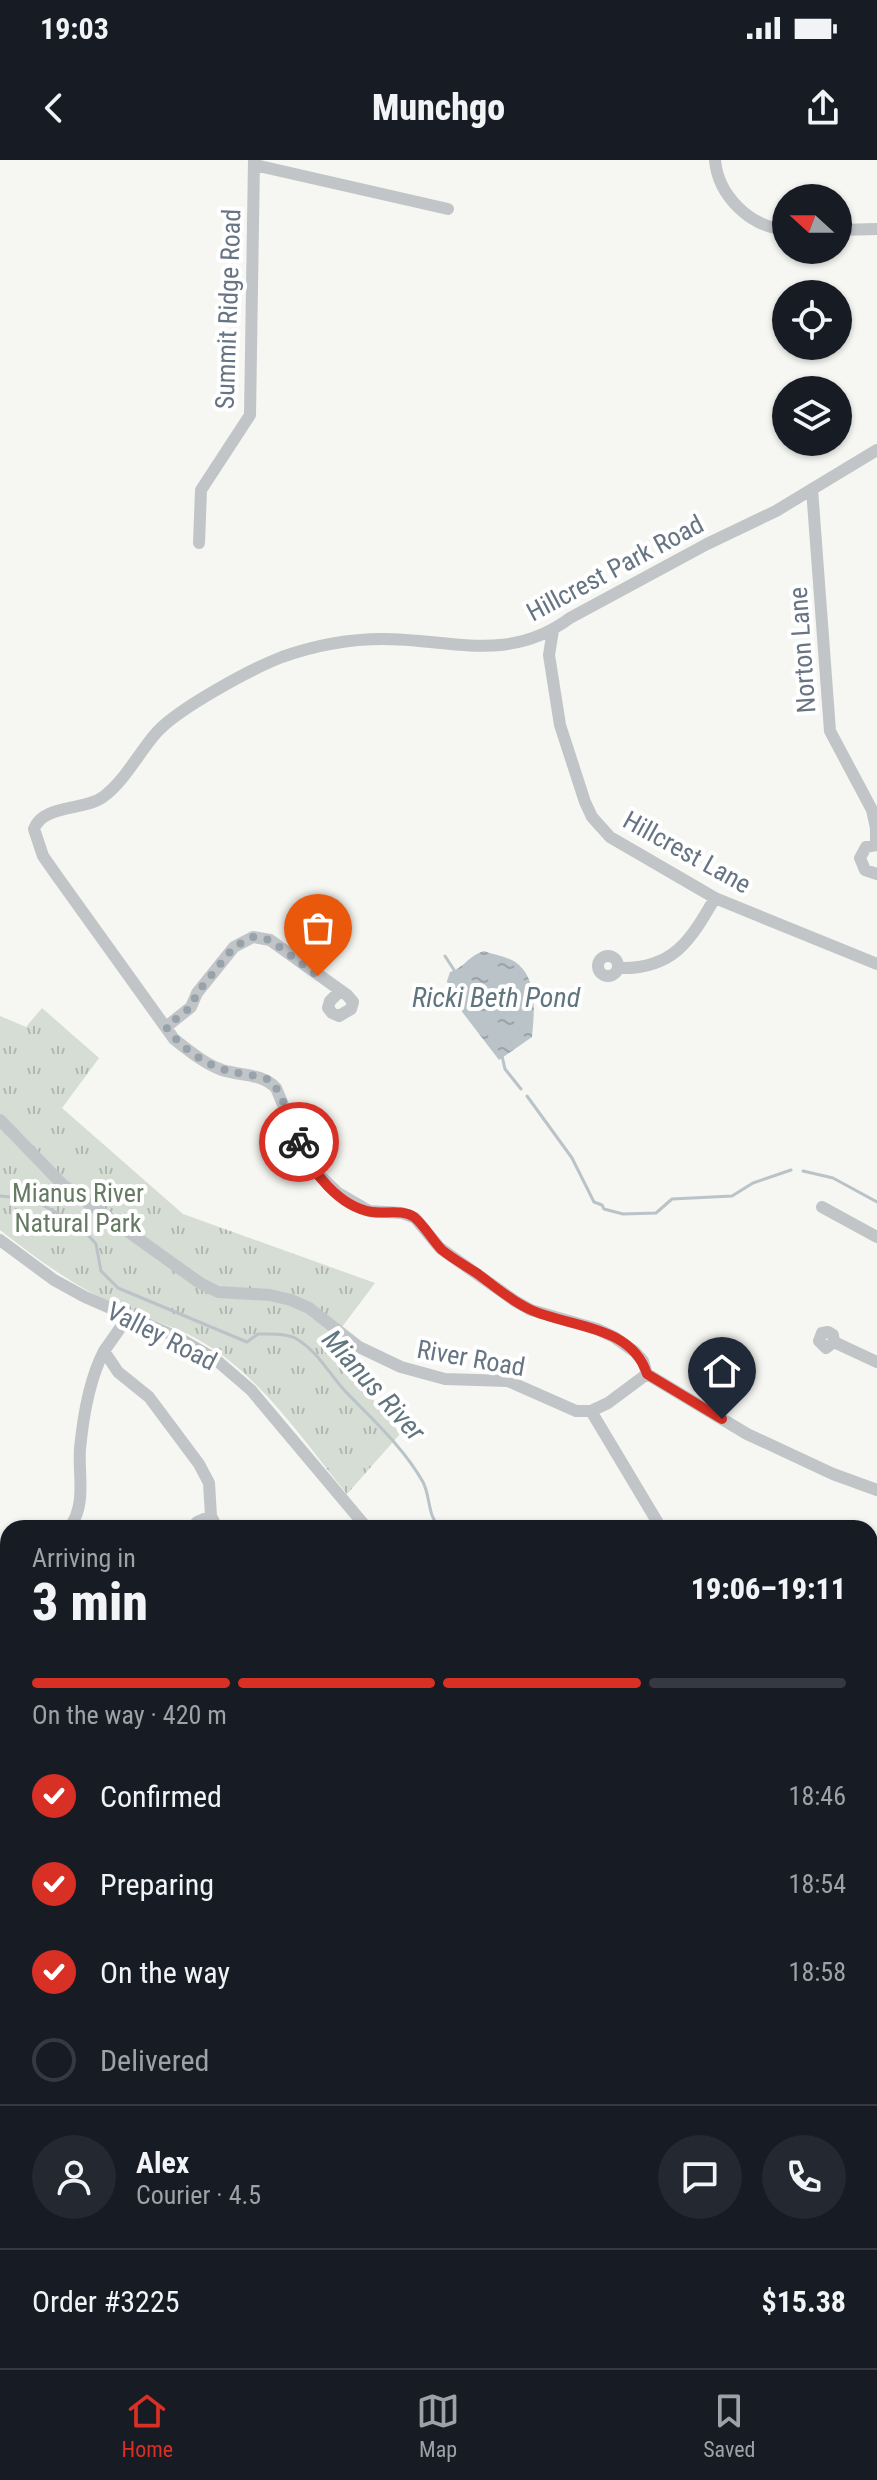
<!DOCTYPE html>
<meta charset="utf-8">
<style>
body{margin:0;font-family:"Roboto Condensed",sans-serif;background:#242831;color:#f1f3f6;height:100vh;display:flex;flex-direction:column;font-size:30px;white-space:nowrap}
*{box-sizing:border-box;margin:0}
p{font-size:26px;color:#9ea1a6}
.icon{flex:none;width:44px;height:44px;fill:none;stroke:currentColor;stroke-width:2;stroke-linecap:round;stroke-linejoin:round}
.map{position:relative;flex:1;overflow:hidden}
.sheet{position:absolute;left:0px;top:1360px;width:878px;height:848px;display:flex;flex-direction:column;background:#171b24;border-radius:24px 24px 0 0;box-shadow:0 2px 6px #0004}
.sheet>*{flex:none}
.needle{width:52px;rotate:291deg}
.tools{position:absolute;left:772px;top:24px;display:grid;gap:16px}
.tools a{display:grid;place-items:center;width:80px;height:80px;border-radius:50%;background:#171b24;box-shadow:0 2px 6px #0004;font-size:40px}
.pin{position:absolute;display:grid;place-items:center;width:68px;height:68px;color:#fff;margin:-82px -34px;border-radius:50% 50% 50% 0;rotate:-45deg;box-shadow:0 0 8px #0007}
.pin .icon{rotate:45deg}
.courier{position:absolute;display:grid;place-items:center;width:80px;height:80px;margin:-40px;border:6px solid #d93025;border-radius:50%;background:#fff;color:#222;box-shadow:0 2px 10px #0007}
.headline em{font-style:normal;font-weight:800}
.headline div{display:flex;flex-direction:column-reverse}
.headline{display:flex;align-items:center;justify-content:space-between;height:136px;padding:0 32px}
h1{font-size:52px;font-weight:800;line-height:60px}
.bar{display:grid;grid-template-columns:repeat(4,1fr);gap:12px 8px;align-content:center;height:96px;padding:0 32px}
.bar i{height:10px;border-radius:6px;background:#363941}
.bar .current{background:#d93025}
.bar p{grid-column:span 4}
.line{display:flex;align-items:center;gap:20px;padding:0 32px;border-top:2px solid #363941}
.line div{flex:1}
.round{display:grid;place-items:center;flex:none;width:84px;height:84px;border-radius:42px;background:#242831}
ol{padding:0 32px;list-style:none}
li{display:flex;align-items:center;gap:24px;height:88px}
li p{margin-inline-start:auto}
li .icon{padding:8px;border-radius:50%;background:#d93025;color:#fff;stroke-width:4}
li:last-child{color:#9ea1a6}
li i{width:44px;height:44px;border:4px solid #363941;border-radius:50%}
.status{display:flex;justify-content:space-between;align-items:center;height:56px;padding:0 40px;background:#171b24;direction:ltr}
.status svg{height:22px;fill:currentColor}
header{display:flex;justify-content:space-between;align-items:center;height:104px;padding:0 32px;background:#171b24;font-size:36px;font-weight:800}
.menu{display:flex;justify-content:space-around;align-items:center;height:112px;border-top:2px solid #363941;background:#171b24;font-size:22px;color:#9ea1a6}
.menu a{display:grid;justify-items:center;gap:4px}
.menu .current{color:#d93025}
.map>svg:first-child{display:block}
.park{fill:url(#park-tufts)}
.water{fill:url(#water-ripples)}
.lines{fill:none;stroke-linecap:round;stroke-linejoin:round}
.stream{stroke:#b9c3c8;stroke-width:3}
.major-casing{stroke:#b4b8bc;stroke-width:19}
.minor{stroke:#c1c5c8;stroke-width:12}
.major{stroke:#fff;stroke-width:16}
.done{stroke:#98a2aa;stroke-width:8;stroke-dasharray:0 14.4}
.route{stroke:#d93025;stroke-width:10}
.labels{text-anchor:middle;stroke-width:8;stroke-linejoin:round;paint-order:stroke}
.street-label{font-size:26px;fill:#667483;stroke:#fff}
.park-label{font-size:26px;fill:#677a64;stroke:#fff}
.water-label{font-size:28px;font-style:italic;fill:#61757f;stroke:#fff}
</style>
<div class="status"><b>19:03</b><svg viewBox="0 0 49 12"><path d="M0 12V9h3v3zM5 12V6h3v6zM10 12V3h3v9zM15 12V0h3v12zM26 1h20v11H26zM47 4h2v5h-2z"/></svg></div>
<header><svg class="icon" aria-label="back" viewBox="0 0 24 24"><path d="M15 5l-7 7 7 7"/></svg>Munchgo<svg class="icon" aria-label="share" viewBox="0 0 24 24"><path d="M12 15V3M7 8l5-5 5 5M5 13v7h14v-7"/></svg></header>
<div class="map">
<svg width="877" height="2208" viewBox="0 0 877 2208">
<defs>
<pattern id="park-tufts" width="24" height="20" patternUnits="userSpaceOnUse" patternTransform="scale(2)"><rect width="24" height="20" fill="#d6ddd4"/><path d="M3 7l-1-3M5 7V3M7 7l1-3M15 17l-1-3M17 17v-4M19 17l1-3" fill="none" stroke="#b1b8b1"/></pattern>
<pattern id="water-ripples" width="26" height="14" patternUnits="userSpaceOnUse" patternTransform="scale(2)"><rect width="26" height="14" fill="#b9c3c8"/><path d="M2 4q2-2 4 0t4 0M15 11q2-2 4 0t4 0" fill="none" stroke="#9aa3a8"/></pattern>
</defs>
<rect width="100%" height="100%" fill="#f6f6f2"/>
<!-- park -->
<path class="park" d="M42 848 99 898 62 948 183 1054 375 1123 324 1191 374 1241 400 1274 347 1334C303 1280 263 1219 204 1183 179 1167 151 1161 124 1149 80 1130 38 1100 0 1070V856L26 867Z"/>
<!-- water -->
<path class="water" d="M484 791C494 795 511 797 519 805 538 822 534 855 532 877L499 900 450 836 447 821 450 812C464 808 468 796 484 791Z"/>
<g class="lines">
<!-- stream -->
<path class="stream" d="M445 796 456 813
M502 896 505 909 521 929
M527 936 572 998 594 1042 602 1045 604 1049 623 1054 656 1053 672 1039 732 1036 753 1023 791 1010
M803 1011 833 1018 877 1042
M0 1036 31 1039 78 1064 96 1084 101 1111 118 1128 247 1182 258 1174C269 1174 286 1173 295 1178 318 1191 329 1214 346 1232 374 1261 403 1287 423 1322 431 1338 427 1355 440 1368"/>
<defs>
<path id="major" d="M870 1528 877 1513
M870 1933 877 1945"/>
</defs>
<!-- major casing -->
<use href="#major" class="major-casing"/>
<!-- minor -->
<path class="minor" d="M715 0C718 35 750 68 786 69
M255 5 448 49
M838 70 877 69
M812 329 830 571 872 650 876 668V684
M199 383 201 330 250 255 254 0
M553 470 549 495 560 565 585 642 592 657 610 677 715 738 877 804
M877 685 866 687 860 698 865 710 877 714
M598 806a10 10 0 1 1 20 0a10 10 0 1 1-20 0Z
M618 808C673 810 690 781 715 738
M166 867 191 847 197 833 234 787 253 777 270 780 347 835 353 842 351 849 339 856 332 853 328 848 330 841 340 831
M0 960 63 1025 200 1123 218 1132 270 1135 291 1140 309 1148 359 1187 401 1207 445 1219 508 1221 576 1251H591L608 1243 647 1214
M822 1047 877 1077
M0 1080 54 1120 85 1137 177 1177 215 1199 251 1230 367 1368
M128 1157 104 1191 118 1212 149 1237 199 1304 209 1323 211 1356 217 1368
M834 1182 826 1188 819 1181 822 1173 828 1172 833 1175 834 1182 877 1202
M647 1214 643 1201 635 1192 614 1177 597 1169 531 1150 515 1141 440 1088 415 1058 402 1053 369 1051 338 1033 308 1004 276 928C262 913 241 916 222 910 205 904 188 890 174 879L57 716 43 696 34 669C43 644 84 651 103 637 125 621 139 592 157 572 179 548 251 509 282 497 313 486 349 479 383 479 451 479 508 504 570 458L707 384 776 351 877 290
M647 1214 747 1274 833 1314 877 1330
M591 1251 661 1368
M69 1368C87 1345 78 1315 80 1289 83 1257 89 1220 104 1191
M192 1368 197 1362 211 1356
M870 1567 877 1573
M870 1610 877 1630
M0 1644 8 1639
M870 1649 877 1653
M0 1801 8 1800
M870 1968 877 1969
M870 2179 877 2180
M0 2184 8 2179
M246 2208 247 2200
M742 2208 791 2206 811 2200"/>
<!-- major -->
<use href="#major" class="major"/>
</g>
<g class="lines">
<!-- done -->
<path class="done" d="M299 982C293 969 281 928 269 920 262 916 247 915 238 913 210 908 183 891 166 867L191 847 197 833 234 787 253 777 270 780 318 816"/>
<!-- route -->
<path class="route" d="M299 982C311 1011 339 1047 372 1052 385 1054 403 1049 414 1057 425 1066 432 1080 442 1090 453 1099 466 1106 478 1114 494 1126 510 1140 529 1149 569 1168 631 1164 647 1214L722 1259"/>
</g>
<g class="labels">
<!-- street labels -->
<g class="street-label">
<text transform="translate(228 149) rotate(-88)" y="9">Summit Ridge Road</text>
<text transform="translate(615 408) rotate(-28)" y="9">Hillcrest Park Road</text>
<text transform="translate(802 490) rotate(-94)" y="9">Norton Lane</text>
<text transform="translate(687 692) rotate(29)" y="9">Hillcrest Lane</text>
<text transform="translate(162 1176) rotate(27)" y="9">Valley Road</text>
<text transform="translate(471 1198) rotate(10)" y="9">River Road</text>
</g>
<!-- park labels -->
<g class="park-label">
<text x="78" y="1042">Mianus River<tspan x="78" dy="30">Natural Park</tspan></text>
</g>
<!-- water labels -->
<g class="water-label">
<text x="496" y="847">Ricki Beth Pond</text>
<text transform="translate(374 1225) rotate(48)" y="10">Mianus River</text>
</g>
</g>
</svg>
<div class="tools">
<a><svg class="needle" viewBox="-14 -14 28 28"><path d="M0-13l5 13h-10z" fill="#e53935"/><path d="M0 13l5-13h-10z" fill="#9ea1a6"/></svg></a>
<a><svg class="icon" aria-label="locate" viewBox="0 0 24 24"><circle cx="12" cy="12" r="6"/><path d="M12 2v4M12 18v4M2 12h4M18 12h4"/></svg></a>
<a><svg class="icon" aria-label="layers" viewBox="0 0 24 24"><path d="M12 4l9 5-9 5-9-5zM3 14l9 5 9-5"/></svg></a>
</div>
<div class="pin" style="left:318px;top:816px;background:#ea580c"><svg class="icon" aria-label="bag" viewBox="0 0 24 24"><path d="M5 8h14l-1 12H6zM9 8a3 3 0 0 1 6 0"/></svg></div>
<div class="pin" style="left:722px;top:1259px;background:#1f2937"><svg class="icon" aria-label="home" viewBox="0 0 24 24"><path d="M3 11l9-7 9 7M6 9v11h12V9"/></svg></div>
<div class="courier" style="left:299px;top:982px"><svg class="icon" aria-label="bike" viewBox="0 0 24 24"><circle cx="6" cy="16" r="4"/><circle cx="18" cy="16" r="4"/><path d="M6 16l4-8h5l3 8M10 8l3 8H6M13 5h3"/></svg></div>
<section class="sheet">
<div class="headline"><div><h1>3 min</h1><p>Arriving in</p></div><em>19:06–19:11</em></div>
<div class="bar"><i class="current"></i><i class="current"></i><i class="current"></i><i></i><p>On the way · 420 m</p></div>
<ol>
<li><svg class="icon" aria-label="check" viewBox="0 0 24 24"><path d="M5 12l5 5 9-10"/></svg>Confirmed<p>18:46</p></li>
<li><svg class="icon" aria-label="check" viewBox="0 0 24 24"><path d="M5 12l5 5 9-10"/></svg>Preparing<p>18:54</p></li>
<li><svg class="icon" aria-label="check" viewBox="0 0 24 24"><path d="M5 12l5 5 9-10"/></svg>On the way<p>18:58</p></li>
<li><i></i>Delivered</li>
</ol>
<div class="line" style="height:144px"><a class="round"><svg class="icon" aria-label="person" viewBox="0 0 24 24"><circle cx="12" cy="8" r="4"/><path d="M4 21q1-7 8-7t8 7"/></svg></a><div><b>Alex</b><p>Courier · 4.5</p></div><a class="round"><svg class="icon" aria-label="chat" viewBox="0 0 24 24"><path d="M4 5h16v11H9l-5 4z"/></svg></a><a class="round"><svg class="icon" aria-label="phone" viewBox="0 0 24 24"><path d="M5 4h4l2 5-3 2q2 4 5 5l2-3 5 2v4C11 20 4 13 5 4z"/></svg></a></div>
<div class="line" style="height:104px"><div>Order #3225</div><b>$15.38</b></div>
</section>
</div>
<nav class="menu">
<a class="current"><svg class="icon" aria-label="home" viewBox="0 0 24 24"><path d="M3 11l9-7 9 7M6 9v11h12V9"/></svg>Home</a>
<a><svg class="icon" aria-label="map" viewBox="0 0 24 24"><path d="M3 6l6-2 6 2 6-2v14l-6 2-6-2-6 2zM9 4v14M15 6v14"/></svg>Map</a>
<a><svg class="icon" aria-label="saved" viewBox="0 0 24 24"><path d="M7 4h10v16l-5-4-5 4z"/></svg>Saved</a>
</nav>
